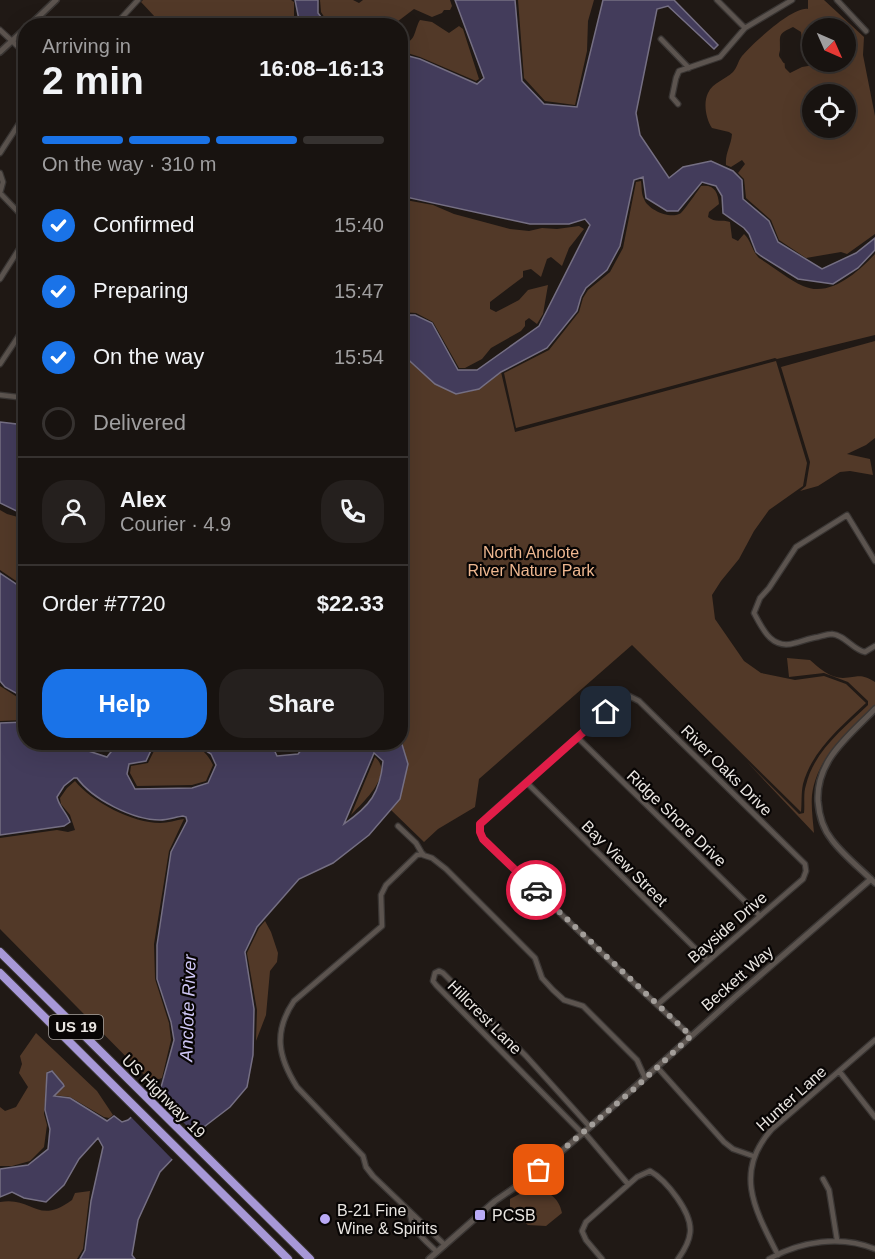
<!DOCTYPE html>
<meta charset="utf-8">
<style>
body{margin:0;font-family:Arial,sans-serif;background:#25201e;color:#f1f3f6;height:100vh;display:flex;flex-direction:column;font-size:22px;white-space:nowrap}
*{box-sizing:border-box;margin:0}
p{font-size:20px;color:#9f9e9f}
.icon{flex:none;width:33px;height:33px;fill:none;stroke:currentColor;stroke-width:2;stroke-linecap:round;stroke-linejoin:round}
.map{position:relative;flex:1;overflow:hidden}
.drawer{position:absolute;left:18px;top:18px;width:390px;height:732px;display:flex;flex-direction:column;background:#181310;border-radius:24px;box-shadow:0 6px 24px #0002,0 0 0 2px #363230}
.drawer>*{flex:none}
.needle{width:39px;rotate:135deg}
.fabs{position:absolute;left:802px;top:18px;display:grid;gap:12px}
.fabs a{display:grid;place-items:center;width:54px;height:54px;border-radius:50%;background:#181310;box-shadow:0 6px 24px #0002,0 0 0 2px #363230;font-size:30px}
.pin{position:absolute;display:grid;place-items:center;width:51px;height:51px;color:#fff;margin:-26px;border-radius:12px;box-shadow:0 3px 9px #0006}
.courier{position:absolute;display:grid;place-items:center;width:60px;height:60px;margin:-30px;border:4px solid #e11d48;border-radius:50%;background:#fff;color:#222;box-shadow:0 2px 8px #0007}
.overview em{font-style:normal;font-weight:600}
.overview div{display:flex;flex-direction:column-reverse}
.overview{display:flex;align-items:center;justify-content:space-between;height:102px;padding:0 24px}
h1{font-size:39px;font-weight:600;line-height:45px}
.bar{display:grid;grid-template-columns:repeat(4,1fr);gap:9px 6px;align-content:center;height:72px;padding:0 24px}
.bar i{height:8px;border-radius:4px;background:#363230}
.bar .selected{background:#1a73e8}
.bar p{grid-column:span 4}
.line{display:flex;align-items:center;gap:15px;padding:0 24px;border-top:2px solid #363230}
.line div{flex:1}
.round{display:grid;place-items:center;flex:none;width:63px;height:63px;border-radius:24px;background:#25201e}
ol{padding:0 24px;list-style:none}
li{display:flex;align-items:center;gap:18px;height:66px}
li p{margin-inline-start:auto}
li .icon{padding:6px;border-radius:50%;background:#1a73e8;color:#fff;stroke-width:4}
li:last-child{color:#9f9e9f}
li i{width:33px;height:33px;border:3px solid #363230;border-radius:50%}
.cta{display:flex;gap:12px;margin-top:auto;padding:12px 24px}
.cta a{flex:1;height:69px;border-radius:24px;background:#1a73e8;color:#fff;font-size:24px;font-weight:600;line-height:69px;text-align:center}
.cta a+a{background:#25201e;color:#f1f3f6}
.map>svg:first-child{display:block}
.green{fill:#523928;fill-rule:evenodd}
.water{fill:#433c5b;stroke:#756f83;stroke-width:1.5;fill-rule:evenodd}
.pier{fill:#201915}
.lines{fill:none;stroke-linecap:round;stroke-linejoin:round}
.minor-casing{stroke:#3a3634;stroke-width:7}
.tertiary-casing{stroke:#3a3634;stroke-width:8}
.trunk-casing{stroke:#3a3634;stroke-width:10}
.minor{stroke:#5c544f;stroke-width:4.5}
.tertiary{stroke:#5c544f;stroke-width:5}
.trunk{stroke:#a798d7;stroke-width:8}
.done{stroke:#a39e9a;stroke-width:6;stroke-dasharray:0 10.8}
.route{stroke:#e11d48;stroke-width:8}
.poi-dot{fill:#baaaf6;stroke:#080504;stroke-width:2}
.labels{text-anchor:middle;stroke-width:4.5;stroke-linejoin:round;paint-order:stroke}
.shield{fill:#080504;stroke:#a6a29f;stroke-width:1.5}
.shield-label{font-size:15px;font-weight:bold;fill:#e9e5e1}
.park-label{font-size:16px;fill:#eeb790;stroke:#080504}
.street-label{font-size:16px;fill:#e9e5e1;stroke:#080504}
.poi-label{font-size:16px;fill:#e9e5e1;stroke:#080504;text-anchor:start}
.water-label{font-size:18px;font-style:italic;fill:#cfc7f6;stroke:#080504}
</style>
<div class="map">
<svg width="875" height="1259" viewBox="0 0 875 1259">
<rect width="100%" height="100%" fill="#201915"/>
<!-- green -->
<path class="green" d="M143 0H291L294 2V20L297 25H159L155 17 141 2Z
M320 0H353L359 3 363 0H450L452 6 450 10H444L442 13 432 17 414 9 393 25 330 26 321 12Z
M518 0H594L588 21 587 51 575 105 545 101 524 78Z
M808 0H824L864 37 863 55 875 116V234L847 254 841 252 806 258 779 240 771 220 746 198 744 179 738 173 745 164 742 160 731 167 726 165C725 153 731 146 732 134L729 132 712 128C706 119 703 103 708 93 713 82 725 80 733 72 737 68 738 61 742 56 752 44 793 6 808 9ZM793 27 801 32 802 41 806 44 811 43 813 48V28H846V62H823L820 64 802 67 790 73 785 68C784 58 786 68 781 59 778 55 779 55 780 50 780 34 778 34 793 27ZM813 94H846V128H813Z
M420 20 432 22 449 33 459 26 463 29 479 79 476 81 420 57 401 51V42C416 45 414 29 420 20Z
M641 181C642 187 641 193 644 199 648 210 671 220 681 213 685 209 697 192 701 186 714 184 718 192 719 204L709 212 708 217C715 223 722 219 730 222L732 238 738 241 744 234C751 240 752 251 759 258 773 267 788 279 803 286 830 298 858 272 875 254V335L777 359 775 358 516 428 504 373 549 350 579 312 583 298 588 290 610 272 623 248 636 182Z
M400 199 433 205 454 214 510 229 529 231 542 228 557 229 579 226 584 229 569 248 562 266 551 257 547 259 541 277 531 269 523 271V277L490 302V309L496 312 519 300 528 290 548 285 543 314 537 324 529 318 525 321V326L521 331 491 348 482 359 465 368H459L433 322 416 313 401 312Z
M875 341V438L866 445 847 454 870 459 873 475 850 471 840 472 818 486 800 491 806 486 810 462 781 367Z
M401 353C423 371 445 403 478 389 486 386 494 377 501 372L515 432 776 361 807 463 803 486 769 510 754 531 739 559 721 581 712 595 715 619 744 661 761 673 795 680 824 676 846 684 866 703C842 726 812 750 803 784 801 793 802 803 801 812L632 645 479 779 475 807 438 829 424 842 390 809 400 799 408 764 400 741Z
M0 510 7 514 25 519V587L0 570Z
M787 658 810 660C819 668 830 678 843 678 858 677 861 673 875 682V705C849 731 817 756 812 795 811 807 813 821 814 833L747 762 799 814 804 813C805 804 803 793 806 785 814 751 844 728 868 705V701L848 682 824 673 789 677Z
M0 686 25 702V720L0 721Z
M154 743C178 742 201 739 213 765L206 781 192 785 137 786 130 773 131 766 148 763 156 747Z
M375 757C395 774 362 803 351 815Z
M75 781C92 802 133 823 160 823 168 823 176 820 184 819L169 851 154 944 155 979 169 1023 171 1040 162 1078 151 1082 0 929V838L57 830 68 832 75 830 70 815 61 804 60 798 67 788Z
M265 921 271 932 278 953 277 962 270 971 266 1015 256 1041 257 1010 247 953 259 928Z
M36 1033 97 1091 113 1115 109 1118 104 1117 70 1097 54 1095 64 1087 63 1083 52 1070 47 1072 44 1114 47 1125 44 1147 30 1161 12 1166H0V1107L5 1111 16 1107 28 1087 19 1073 22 1064 20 1056Z
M534 1186C548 1192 559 1197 562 1213L546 1226 528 1225 510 1211V1199Z
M90 1191 83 1249 77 1259H0V1202C33 1196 37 1226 72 1200L75 1193Z"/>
<!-- water -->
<path class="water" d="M295 0H318V13L327 25H300Z
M455 0H515L522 81 544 104 577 107 603 0H674L718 45 714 49 668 6 657 9 636 113 640 135 669 178 683 167 711 161 733 171 742 180 743 199 769 221 778 242 822 269 856 253 875 238V250L858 268 833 284 798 279 761 256 756 252 749 234 744 228 723 213 722 196 716 186 702 182 678 211H667L646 198 643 177 634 180 620 246 607 270 586 288 581 297 577 311 547 348 501 372 479 389 456 394 435 384 401 353V315H415L432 323 458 370H477L539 326 590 225 585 219 569 224H530L401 196V54L420 59 477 84 484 78Z
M0 422 25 425V515L0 503Z
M0 573 25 590V698L5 687 0 681Z
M25 722 26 742 64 743 107 757 118 743H151L153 746 146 761 129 764 127 774 135 789 192 788 208 783 216 765 211 754 194 743H271L277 756 298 754 307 743 401 741 408 764 400 799 369 835 333 863 299 879 257 927 245 952 254 1009 253 1055 247 1087 230 1107 200 1130 160 1172 138 1220 132 1255 135 1259H80L85 1250 91 1201 103 1147 98 1138 79 1159 64 1185 46 1202 24 1198 12 1192 0 1197V1169L28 1165 48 1149 50 1129 45 1110 47 1073 52 1071 63 1084 64 1086 54 1096 70 1098 107 1121 114 1116 122 1122 128 1120 160 1091 174 1040 171 1022 157 979V945L171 852 187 821 186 817 183 816C176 817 167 820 160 820 133 820 92 799 77 778H74L64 786 57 797C59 807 67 813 70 822L64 826 0 835V723ZM374 753 383 761C380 793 370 806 344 824Z"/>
<!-- pier -->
<path class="pier" d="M154 1093 198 1137 174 1161 129 1115Z"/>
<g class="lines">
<defs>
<path id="minor" d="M717 0 745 28
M837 0 866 31
M114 26 138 0
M0 30 26 54
M661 39 689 68
M678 104 672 97 676 78 679 71 720 57 745 28 792 0
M0 153 26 113
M0 173 3 182 0 193
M0 193 26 220
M0 279 26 238
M0 364 26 325
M0 395 26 398
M875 561 847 515 796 547 769 588 760 598 754 613C763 630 772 650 795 643 803 641 810 638 818 637 822 636 828 634 832 634 845 635 853 650 865 652L875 646
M578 738 759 915
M527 783 707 960
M398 826 416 843 423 855 432 858 446 869 535 958 542 978 553 990 564 1000 583 1006 637 1060 645 1078
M423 854 417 855 386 885 381 895 382 926 294 1001C273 1032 278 1057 297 1087L363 1156 366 1167 373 1176 445 1245
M657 1005 803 879 806 871 805 864 639 701 629 696 620 699 491 813 480 824V832L483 839C552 906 620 972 691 1036
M657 1067 724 1142 733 1149 753 1156
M839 1071 875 1117
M584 1132 628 1184
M583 1134 436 985 433 981 435 973 439 971 443 973 526 1056 590 1127
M823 1179 829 1190 837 1240
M410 1214C413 1232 425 1240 437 1252
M778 1255C755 1210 733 1172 772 1129L875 1040
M602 1259 586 1240 582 1231 586 1222 637 1177 650 1171C666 1180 693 1213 690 1233 689 1243 683 1252 678 1259
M769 1259C801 1241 841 1235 875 1249"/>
<path id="tertiary" d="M29 26 56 0
M0 52 26 28
M875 709C849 736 816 760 818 801 819 815 823 829 832 840 844 856 861 869 875 883
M429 1259 495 1201 536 1173 590 1127 735 997 871 879"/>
<path id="trunk" d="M0 952 310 1259
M0 973 288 1259"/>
</defs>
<!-- minor casing -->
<use href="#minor" class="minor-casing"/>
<!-- tertiary casing -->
<use href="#tertiary" class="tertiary-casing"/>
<!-- trunk casing -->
<use href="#trunk" class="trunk-casing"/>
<!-- minor -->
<use href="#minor" class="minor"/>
<!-- tertiary -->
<use href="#tertiary" class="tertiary"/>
<!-- trunk -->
<use href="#trunk" class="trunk"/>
</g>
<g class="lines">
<!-- done -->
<path class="done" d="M536 890 691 1036 634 1089 539 1170"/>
<!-- route -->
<path class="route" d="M536 890 483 839 480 832V824L606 712"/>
</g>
<!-- markers -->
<g class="poi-dot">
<rect x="474" y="1209" width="12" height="12" rx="3"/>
<circle cx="325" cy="1219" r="6"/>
</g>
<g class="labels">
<!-- shield labels -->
<rect class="shield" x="49" y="1015" width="54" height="24" rx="4.5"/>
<g class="shield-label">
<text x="76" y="1032">US 19</text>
</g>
<!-- park labels -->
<g class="park-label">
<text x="531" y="558">North Anclote<tspan x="531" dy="18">River Nature Park</tspan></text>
</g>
<!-- street labels -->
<g class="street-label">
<text transform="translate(727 770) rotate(45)" y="6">River Oaks Drive</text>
<text transform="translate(677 818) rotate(44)" y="6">Ridge Shore Drive</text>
<text transform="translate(625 863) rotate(45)" y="6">Bay View Street</text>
<text transform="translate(727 927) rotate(-41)" y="6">Bayside Drive</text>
<text transform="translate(737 978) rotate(-41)" y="6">Beckett Way</text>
<text transform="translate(485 1017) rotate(45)" y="6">Hillcrest Lane</text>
<text transform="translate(164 1096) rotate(45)" y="6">US Highway 19</text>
<text transform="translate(791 1098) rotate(-42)" y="6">Hunter Lane</text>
</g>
<!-- poi labels -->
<g class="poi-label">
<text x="337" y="1216">B-21 Fine<tspan x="337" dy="18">Wine &amp; Spirits</tspan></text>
<text x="492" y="1221">PCSB</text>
</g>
<!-- water labels -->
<g class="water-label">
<text transform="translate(188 1008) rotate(-88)" y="6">Anclote River</text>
</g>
</g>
</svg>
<div class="fabs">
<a><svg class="needle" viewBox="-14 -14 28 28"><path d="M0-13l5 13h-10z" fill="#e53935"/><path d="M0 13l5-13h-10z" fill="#9f9e9f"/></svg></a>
<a><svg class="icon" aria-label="locate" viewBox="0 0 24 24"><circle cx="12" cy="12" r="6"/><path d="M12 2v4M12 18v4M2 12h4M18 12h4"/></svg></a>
</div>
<div class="pin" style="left:539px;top:1170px;background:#ea580c"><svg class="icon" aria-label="bag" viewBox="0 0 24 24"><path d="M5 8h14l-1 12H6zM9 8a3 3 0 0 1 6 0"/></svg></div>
<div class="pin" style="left:606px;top:712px;background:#1f2937"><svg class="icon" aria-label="home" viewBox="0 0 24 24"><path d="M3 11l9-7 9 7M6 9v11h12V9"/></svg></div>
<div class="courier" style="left:536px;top:890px"><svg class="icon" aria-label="car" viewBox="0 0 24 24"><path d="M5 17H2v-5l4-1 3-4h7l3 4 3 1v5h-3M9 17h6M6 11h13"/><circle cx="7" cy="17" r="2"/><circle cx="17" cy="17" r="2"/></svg></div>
<section class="drawer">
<div class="overview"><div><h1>2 min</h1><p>Arriving in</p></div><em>16:08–16:13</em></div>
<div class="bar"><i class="selected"></i><i class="selected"></i><i class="selected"></i><i></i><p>On the way · 310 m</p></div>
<ol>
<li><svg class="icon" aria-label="check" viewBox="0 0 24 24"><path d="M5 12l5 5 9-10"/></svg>Confirmed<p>15:40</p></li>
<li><svg class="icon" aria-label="check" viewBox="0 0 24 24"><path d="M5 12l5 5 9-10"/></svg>Preparing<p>15:47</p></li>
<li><svg class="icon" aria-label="check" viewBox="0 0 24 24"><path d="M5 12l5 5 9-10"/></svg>On the way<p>15:54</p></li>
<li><i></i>Delivered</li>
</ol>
<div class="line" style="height:108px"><a class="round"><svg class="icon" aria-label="person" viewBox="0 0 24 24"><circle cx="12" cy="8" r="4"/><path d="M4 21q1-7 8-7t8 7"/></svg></a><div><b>Alex</b><p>Courier · 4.9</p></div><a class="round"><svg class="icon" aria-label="phone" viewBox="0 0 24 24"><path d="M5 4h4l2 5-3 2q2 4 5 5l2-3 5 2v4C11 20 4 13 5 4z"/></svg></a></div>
<div class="line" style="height:78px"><div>Order #7720</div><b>$22.33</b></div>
<div class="cta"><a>Help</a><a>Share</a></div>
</section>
</div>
